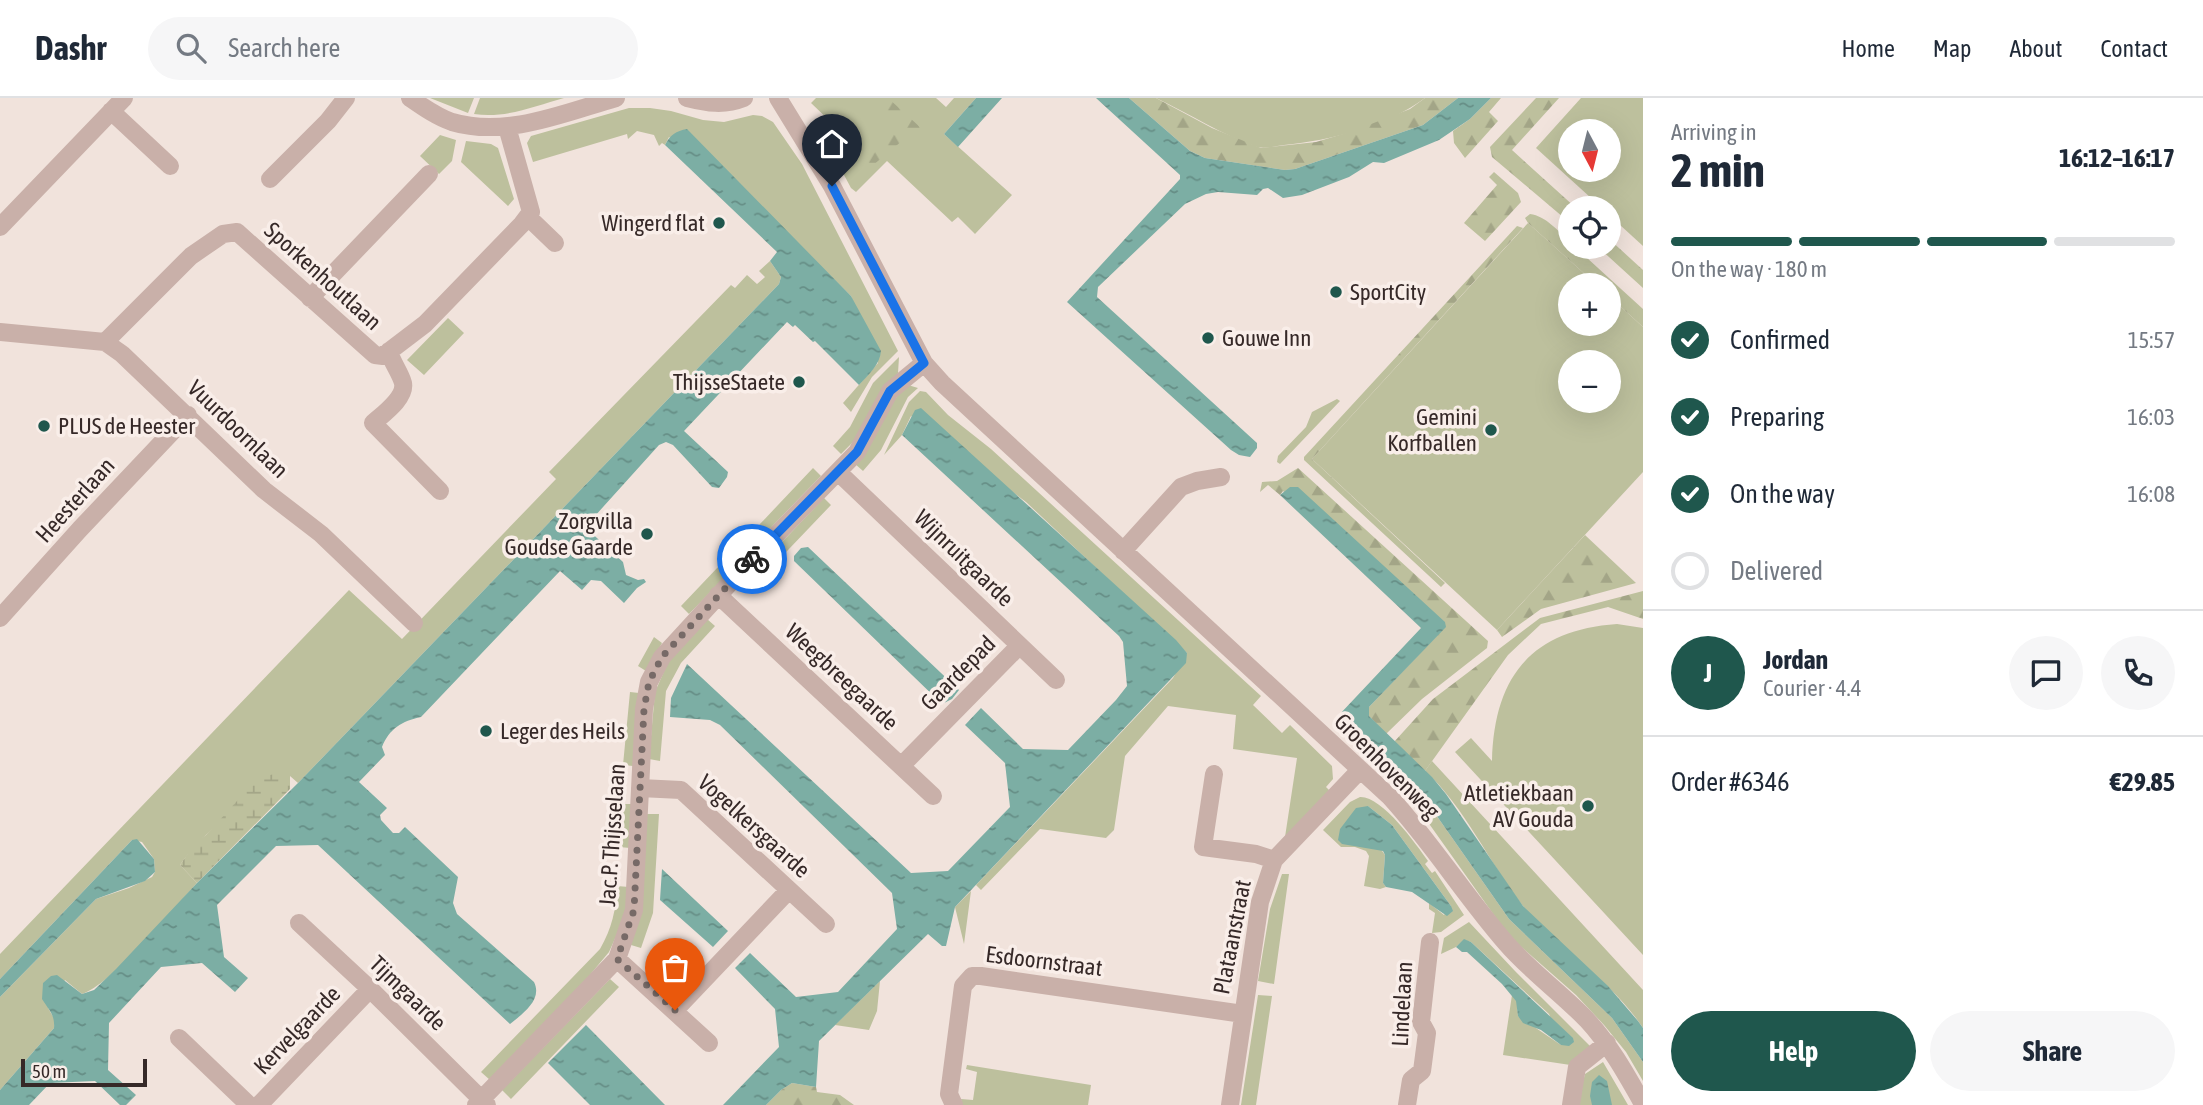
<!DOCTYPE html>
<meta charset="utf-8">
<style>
body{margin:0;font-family:"Asap Condensed",sans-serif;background:#f6f6f7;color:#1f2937;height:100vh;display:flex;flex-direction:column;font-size:26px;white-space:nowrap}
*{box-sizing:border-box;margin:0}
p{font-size:23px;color:#747a83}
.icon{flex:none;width:38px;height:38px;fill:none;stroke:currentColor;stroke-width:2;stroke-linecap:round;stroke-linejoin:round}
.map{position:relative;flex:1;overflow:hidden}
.sheet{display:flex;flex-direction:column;background:#fff;width:560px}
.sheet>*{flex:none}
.needle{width:46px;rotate:173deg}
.fabs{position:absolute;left:1558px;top:21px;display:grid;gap:14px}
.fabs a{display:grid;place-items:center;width:63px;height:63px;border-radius:50%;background:#fff;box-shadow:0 7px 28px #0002;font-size:35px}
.scale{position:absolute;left:21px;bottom:18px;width:126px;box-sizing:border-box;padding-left:7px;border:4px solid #362928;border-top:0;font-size:19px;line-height:24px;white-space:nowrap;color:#362928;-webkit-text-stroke:5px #f9eee9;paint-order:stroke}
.pin{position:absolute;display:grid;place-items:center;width:60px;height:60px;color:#fff;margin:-72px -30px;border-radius:50% 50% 50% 0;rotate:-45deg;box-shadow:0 0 7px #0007}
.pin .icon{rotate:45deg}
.courier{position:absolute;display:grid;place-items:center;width:70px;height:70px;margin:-35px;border:5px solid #1a73e8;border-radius:50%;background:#fff;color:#222;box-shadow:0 2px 9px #0007}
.summary em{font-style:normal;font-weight:700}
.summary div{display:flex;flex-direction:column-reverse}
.summary{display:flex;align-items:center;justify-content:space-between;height:119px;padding:0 28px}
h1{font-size:46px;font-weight:700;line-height:52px}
.bar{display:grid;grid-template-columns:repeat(4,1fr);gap:10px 7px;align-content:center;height:84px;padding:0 28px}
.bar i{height:9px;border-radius:5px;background:#e0e1e3}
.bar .on{background:#1f574d}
.bar p{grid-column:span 4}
.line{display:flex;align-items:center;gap:18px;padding:0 28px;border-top:2px solid #e0e1e3}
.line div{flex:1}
.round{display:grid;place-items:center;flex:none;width:74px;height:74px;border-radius:37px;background:#f6f6f7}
ol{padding:0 28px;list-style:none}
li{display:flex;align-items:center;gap:21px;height:77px}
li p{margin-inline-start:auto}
li .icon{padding:7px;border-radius:50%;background:#1f574d;color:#fff;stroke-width:4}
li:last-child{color:#747a83}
li i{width:38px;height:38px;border:4px solid #e0e1e3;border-radius:50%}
.cta{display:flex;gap:14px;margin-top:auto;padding:14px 28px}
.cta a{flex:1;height:80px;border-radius:42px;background:#1f574d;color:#fff;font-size:28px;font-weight:700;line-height:80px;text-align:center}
.cta a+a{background:#f6f6f7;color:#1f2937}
header{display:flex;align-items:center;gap:42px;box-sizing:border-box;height:98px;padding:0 35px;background:#fff;border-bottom:2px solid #e0e1e3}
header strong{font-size:33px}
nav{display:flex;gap:38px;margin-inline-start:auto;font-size:24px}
.search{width:490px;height:63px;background:#f6f6f7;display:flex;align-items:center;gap:18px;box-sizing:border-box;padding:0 24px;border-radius:38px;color:#747a83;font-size:26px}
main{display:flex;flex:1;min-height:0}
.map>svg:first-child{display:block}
.green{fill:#bdc09d;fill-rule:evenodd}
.forest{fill:url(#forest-firs)}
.wetland{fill:url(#wetland-marsh)}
.water{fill:url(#water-ripples)}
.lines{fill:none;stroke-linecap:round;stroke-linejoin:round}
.minor{stroke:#c9b0a9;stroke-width:18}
.done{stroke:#776a67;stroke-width:7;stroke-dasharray:0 12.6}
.route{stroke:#1a73e8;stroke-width:9}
.poi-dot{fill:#1f574d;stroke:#f9eee9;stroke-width:2.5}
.labels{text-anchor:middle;stroke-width:7;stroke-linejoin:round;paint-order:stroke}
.poi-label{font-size:23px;fill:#362928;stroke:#f9eee9;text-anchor:end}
.street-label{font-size:23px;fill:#362928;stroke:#f9eee9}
</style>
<header>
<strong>Dashr</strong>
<div class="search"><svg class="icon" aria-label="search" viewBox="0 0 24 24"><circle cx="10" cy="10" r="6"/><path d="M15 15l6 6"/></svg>Search here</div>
<nav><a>Home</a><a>Map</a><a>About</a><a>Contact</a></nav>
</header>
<main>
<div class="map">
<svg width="1643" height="1007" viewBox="0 0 1643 1007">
<defs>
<pattern id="forest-firs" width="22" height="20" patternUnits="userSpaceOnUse" patternTransform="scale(1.75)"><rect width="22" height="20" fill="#bdc09d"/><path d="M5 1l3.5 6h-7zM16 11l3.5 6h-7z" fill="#a3a587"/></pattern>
<pattern id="wetland-marsh" width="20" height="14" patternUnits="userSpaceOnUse" patternTransform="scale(1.75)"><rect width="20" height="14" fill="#bdc09d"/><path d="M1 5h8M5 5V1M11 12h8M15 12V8" fill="none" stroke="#a3a587"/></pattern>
<pattern id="water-ripples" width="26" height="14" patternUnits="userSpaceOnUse" patternTransform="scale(1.75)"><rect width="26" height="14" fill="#7caea4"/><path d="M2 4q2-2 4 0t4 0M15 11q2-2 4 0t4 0" fill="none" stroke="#668e86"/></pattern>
</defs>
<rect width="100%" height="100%" fill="#f1e3dc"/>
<!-- green -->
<path class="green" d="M430 0H474L468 15Z
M480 0H564C535 8 505 21 474 16Z
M816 0H936L946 9 954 0H976L944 36 1012 97 975 136 958 119 952 124 887 63 856 94 851 90 821 34 834 27 811 5Z
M1156 0H1425C1385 29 1332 42 1284 47 1276 48 1265 51 1257 49 1222 37 1190 16 1156 0Z
M1581 0H1643V148L1608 116V110H1602L1536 50ZM1608 33V72H1570V33Z
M629 10H650L671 13 703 22 724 24 753 17 762 18 773 24 802 66 898 253 872 279 851 314 843 305 878 265 851 198 771 120 669 39 665 47 662 45 659 48 654 37 637 33 628 41 627 36 533 64 527 45 531 38Z
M440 37 456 42 452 63 439 76 420 58Z
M466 43 491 46 498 50 514 101 508 108 461 64Z
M1528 125 1597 187H1570V226H1608V197L1643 229V374L1497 532 1312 361ZM1570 264H1608V303H1570Z
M770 163 781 179 779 186 298 685 290 678C248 705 209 725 180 767L197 785C173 811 111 887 82 896L65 882 48 910 55 922 54 930 0 992V899L96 801 129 790 152 779 155 774 154 761 142 744 132 742 0 881V856L349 492 402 541 556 381 549 374 731 187 735 190 747 177 757 186 765 179 759 173Z
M448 220 464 235 424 277 407 262Z
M899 259 898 275 854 343 841 356 833 348 850 329 873 285Z
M908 287 918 290 908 299 881 352 863 373 854 365 899 295Z
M920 293 926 294 948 317 991 351 1261 598 1253 607 1282 635 1290 627 1332 668 1333 681 1326 689 1330 693 1285 739 1297 660 1233 651 1236 617 1168 608 1125 658 1114 732 1106 740 1040 731 981 792 976 787 1173 580 1187 555 1026 404 911 318 902 337 884 357 909 304Z
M1337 301 1340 303 1280 366 1277 364 1278 358 1306 329 1312 314Z
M813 370 821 378 750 451 743 444Z
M824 400 831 407 748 494 741 487Z
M719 468 727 477 689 516 681 508Z
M707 521 715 528 681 565 666 593 660 663 649 661 655 594 669 562Z
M1617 526 1643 530V857L1455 654 1471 640 1492 663C1494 579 1531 532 1617 526Z
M654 539 662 545 646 573 638 568Z
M630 594 639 595 633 668 623 667Z
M1385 661 1434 714 1509 821 1612 920 1643 964V983L1626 954 1604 927 1576 897 1518 846 1501 827 1425 720 1376 670Z
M1432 663 1643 892V930C1611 881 1559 853 1523 808 1489 765 1465 709 1425 673Z
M1360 699C1382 698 1416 746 1428 763L1425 766 1432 775 1435 773 1464 817 1441 834 1432 835 1435 815 1429 811V805L1444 817 1451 808 1392 727 1368 708 1380 750 1385 757 1383 785 1386 789 1380 791 1364 788 1369 758 1366 753 1355 749H1341L1323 732 1350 704Z
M622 706H632L630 750 619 749Z
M647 716H659L653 815 641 850 631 847Z
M1282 776H1289L1274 886 1258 883 1270 811Z
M617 788 629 789 627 814 609 854 589 878 490 982 481 974 600 851C612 830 616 812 617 788Z
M971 793 964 846 955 809Z
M1469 824 1515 873 1594 952 1577 968 1503 957 1512 897 1517 903 1518 918 1561 947 1549 916 1471 844 1464 842 1456 849 1441 856 1444 840Z
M610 881 619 889 511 1001 502 992Z
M880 883 877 913 869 932 835 927Z
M1258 897 1272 898 1256 1007H1241Z
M1603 964 1628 1007H1577L1585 976Z
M967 967 1091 987 1088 1007H962L961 1001 973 1002 977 974 966 971Z"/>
<!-- forest -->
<path class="forest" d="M869 0H888L921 30 909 37 872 68 863 59 899 27Z
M1129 0H1156L1212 30 1261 50 1316 44 1353 33 1410 11 1425 0H1458L1423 27 1295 71 1285 72 1205 60 1190 53Z
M1491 0H1501L1489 14 1498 23 1465 60 1454 45 1453 33 1470 21Z
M1536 0H1559L1512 52 1576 110H1570V125L1492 59 1490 49Z
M1494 74 1518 95 1521 104 1485 143 1464 125 1497 87 1489 79Z
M1530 116C1546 118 1558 133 1570 144V149H1575L1643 211V229L1608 197V187H1597L1528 125 1525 120Z
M1517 128 1523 130 1312 361 1445 485 1441 489 1304 362V359Z
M1608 140 1643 172V190L1598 149H1608Z
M1298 370 1488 543 1487 550 1422 601 1386 636 1369 618V609L1445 529 1283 393 1280 397 1268 387 1260 394 1262 384 1277 383Z
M1585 437 1636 485 1541 511 1502 539 1497 532Z
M1643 493V521L1608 509 1541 526 1508 557 1425 673 1394 644 1433 601 1540 520Z
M792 985 816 989 817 994 840 997 854 1007H766L781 992Z"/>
<!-- wetland -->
<path class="wetland" d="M274 676 290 678V691L197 785 180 767 195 745 206 737 247 692 263 679Z"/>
<!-- water -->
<path class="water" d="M976 0H1002L958 49 944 36Z
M1096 0H1129L1190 53 1205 60 1285 72 1295 71 1423 27 1458 0H1491L1470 21 1439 42 1384 65 1373 64 1349 79 1302 97 1283 100 1268 90 1263 91 1257 97 1218 94 1206 96 1185 106 1098 189 1097 199 1257 345V350L1250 359 1239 357 1231 352 1067 204 1180 81V77Z
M687 31 851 198 881 253C880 267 868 277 859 287L815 243 813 244 795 227 793 229 787 224 684 333 728 374 727 379 719 390 712 389 673 347 666 344 659 347 585 429 623 464 626 477 638 482 644 481 646 484 637 490 624 505 601 483 591 482 582 492 560 473 421 619C402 623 389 631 382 649L385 657 359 684 387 710 380 717 381 722 393 735H399L405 729 458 779 453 805 457 816 534 884C543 902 522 916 510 926L318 747 276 748 217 807 224 859 248 880 235 894 202 865 161 869 109 925 108 972 136 997 126 1007H120L95 983 50 985 29 1007H0V992L54 930C55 917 49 912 42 901L43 885 51 878 57 877 82 896 94 892 116 871 197 785 298 685 779 186 781 179 770 163 777 154 665 47C670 37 676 33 687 31Z
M921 310 1176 542 1187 555 1186 565 955 809 946 848H942L928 836 819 943 816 989 792 985 781 992 766 1007H723L779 949 775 911 735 870 750 855 796 899 838 894 897 831 892 795 720 627 710 622 670 619 671 600 687 566 911 775 948 773 1010 709 1005 665 965 627 981 610 1023 651 1068 652 1116 602 1127 588 1123 544 1119 538 902 337 915 312Z
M1290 389H1298L1445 524 1446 529 1369 609V618L1432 679 1446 696 1523 808 1608 888 1638 923 1643 930V964L1612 920 1509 821 1434 714 1411 688 1339 617 1421 530 1280 397Z
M808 449 959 592 952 601 942 606 794 463V458L801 450Z
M1368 708 1392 727 1451 808 1453 813 1447 818 1412 794 1386 789 1383 785 1385 757 1383 753 1342 746 1338 742 1340 731 1356 710Z
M137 741 154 761 155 774 145 783 96 801 0 899V881L132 742Z
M662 771 728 833 713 849 660 802Z
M1464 841 1471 844 1573 940 1574 944 1569 948 1561 947 1541 932 1523 925 1518 918 1516 903 1502 886 1467 854H1462L1456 849Z
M586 927 665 1007H590L548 965Z
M1599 977 1607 983 1612 1007H1592L1590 998 1592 984Z"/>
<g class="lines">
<!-- minor -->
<path class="minor" d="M410 0C423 9 437 19 452 24 506 40 564 15 616 0
M687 0C707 5 724 8 744 0
M778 0 832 88 924 265 942 285 1390 699C1432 745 1465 798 1506 845 1530 873 1561 895 1587 922 1610 947 1626 976 1643 1006
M111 13 170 68
M270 81 328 23 346 0
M528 119 555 145
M0 129 124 0
M310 200 429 76
M0 234 105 244 122 256 264 392 321 436 414 525
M105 244 191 158 223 136 237 134 375 257 383 258 425 226 522 126 531 114 507 29
M389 253C392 265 400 274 403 285 406 300 383 316 373 325L440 393
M838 374 1056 582
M1123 453 1181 389 1197 383 1221 379
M718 497 933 698
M0 520 80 431 188 317
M901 668 1019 548
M1214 676 1203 749 1256 756 1274 762
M640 690 681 692 826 826
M299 825 370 891 487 1007
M617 861 709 945
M675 912 789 792
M179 940 249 1007
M259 1007 370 891
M476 1007 617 861 634 812 644 611 649 584 662 559 741 473 857 354 890 293 924 265
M954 1007 949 996 963 888 972 878H981L1243 916
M1230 1007 1260 804 1274 762 1360 672
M1407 1007 1411 982 1422 973 1427 935 1421 924 1430 844
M1571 1007 1577 969 1607 945"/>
</g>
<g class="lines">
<!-- done -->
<path class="done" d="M675 912 617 861 634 812 644 611 649 584 662 559 752 461"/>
<!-- route -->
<path class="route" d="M752 461 857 354 890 293 924 265 832 88"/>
</g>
<!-- markers -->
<g class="poi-dot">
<circle cx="719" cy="125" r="7"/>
<circle cx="1336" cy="194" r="7"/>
<circle cx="1208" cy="240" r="7"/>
<circle cx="799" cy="284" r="7"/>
<circle cx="44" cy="328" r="7"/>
<circle cx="1491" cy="332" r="7"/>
<circle cx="647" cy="436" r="7"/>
<circle cx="486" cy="633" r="7"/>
<circle cx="1588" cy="708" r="7"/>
</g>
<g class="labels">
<!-- poi labels -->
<g class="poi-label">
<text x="705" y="133">Wingerd flat</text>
<text x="1350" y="202" text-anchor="start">SportCity</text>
<text x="1222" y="248" text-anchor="start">Gouwe Inn</text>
<text x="785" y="292">ThijsseStaete</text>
<text x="1477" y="327">Gemini<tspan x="1477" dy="26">Korfballen</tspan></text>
<text x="58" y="336" text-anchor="start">PLUS de Heester</text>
<text x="633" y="431">Zorgvilla<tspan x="633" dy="26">Goudse Gaarde</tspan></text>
<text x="500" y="641" text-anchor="start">Leger des Heils</text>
<text x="1574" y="703">Atletiekbaan<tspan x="1574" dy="26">AV Gouda</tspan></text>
</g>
<!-- street labels -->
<g class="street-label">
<text transform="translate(323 178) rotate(42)" y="8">Sporkenhoutlaan</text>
<text transform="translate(238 331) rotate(44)" y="8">Vuurdoornlaan</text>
<text transform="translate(75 402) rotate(-48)" y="8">Heesterlaan</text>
<text transform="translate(964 460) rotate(44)" y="8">Wijnruitgaarde</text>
<text transform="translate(958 575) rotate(-45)" y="8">Gaardepad</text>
<text transform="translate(842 579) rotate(43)" y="8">Weegbreegaarde</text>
<text transform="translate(1387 668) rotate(45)" y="8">Groenhovenweg</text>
<text transform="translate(754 728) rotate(42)" y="8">Vogelkersgaarde</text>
<text transform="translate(612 737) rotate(-86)" y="8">Jac.P. Thijsselaan</text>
<text transform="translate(1232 839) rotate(-79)" y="8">Plataanstraat</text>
<text transform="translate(1044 863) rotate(7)" y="8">Esdoornstraat</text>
<text transform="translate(408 895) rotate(44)" y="8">Tijmgaarde</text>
<text transform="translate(1402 906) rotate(-87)" y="8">Lindelaan</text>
<text transform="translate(297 932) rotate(-46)" y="8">Kervelgaarde</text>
</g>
</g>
</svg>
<div class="fabs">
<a><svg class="needle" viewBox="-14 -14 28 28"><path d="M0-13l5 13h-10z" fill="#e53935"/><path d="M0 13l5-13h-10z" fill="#747a83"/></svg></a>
<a><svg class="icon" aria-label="locate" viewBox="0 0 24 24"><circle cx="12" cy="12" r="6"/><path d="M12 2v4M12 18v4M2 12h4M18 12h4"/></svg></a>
<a>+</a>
<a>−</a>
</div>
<div class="scale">50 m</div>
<div class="pin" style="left:675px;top:912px;background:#ea580c"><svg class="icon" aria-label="bag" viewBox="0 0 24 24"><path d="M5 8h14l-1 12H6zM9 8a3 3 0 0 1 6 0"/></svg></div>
<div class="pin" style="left:832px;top:88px;background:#1f2937"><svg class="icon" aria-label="home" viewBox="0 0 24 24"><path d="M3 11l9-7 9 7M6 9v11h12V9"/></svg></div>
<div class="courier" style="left:752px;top:461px"><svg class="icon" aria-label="bike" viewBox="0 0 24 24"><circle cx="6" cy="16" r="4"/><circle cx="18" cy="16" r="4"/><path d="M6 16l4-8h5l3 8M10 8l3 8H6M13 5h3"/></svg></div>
</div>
<section class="sheet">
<div class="summary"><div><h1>2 min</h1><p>Arriving in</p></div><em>16:12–16:17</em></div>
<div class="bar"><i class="on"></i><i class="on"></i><i class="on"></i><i></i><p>On the way · 180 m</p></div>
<ol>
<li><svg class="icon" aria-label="check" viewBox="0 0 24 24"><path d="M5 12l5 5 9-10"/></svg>Confirmed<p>15:57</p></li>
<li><svg class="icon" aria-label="check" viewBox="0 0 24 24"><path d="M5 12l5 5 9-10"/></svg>Preparing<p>16:03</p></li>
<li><svg class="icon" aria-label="check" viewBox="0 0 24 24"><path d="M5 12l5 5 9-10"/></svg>On the way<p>16:08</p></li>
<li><i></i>Delivered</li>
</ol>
<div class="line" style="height:126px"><b class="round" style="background:#1f574d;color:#fff">J</b><div><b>Jordan</b><p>Courier · 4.4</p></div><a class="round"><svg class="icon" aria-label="chat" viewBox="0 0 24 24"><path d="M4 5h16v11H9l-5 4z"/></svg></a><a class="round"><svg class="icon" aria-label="phone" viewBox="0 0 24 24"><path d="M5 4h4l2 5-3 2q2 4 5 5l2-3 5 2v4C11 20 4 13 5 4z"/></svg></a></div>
<div class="line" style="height:91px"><div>Order #6346</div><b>€29.85</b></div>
<div class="cta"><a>Help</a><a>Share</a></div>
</section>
</main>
